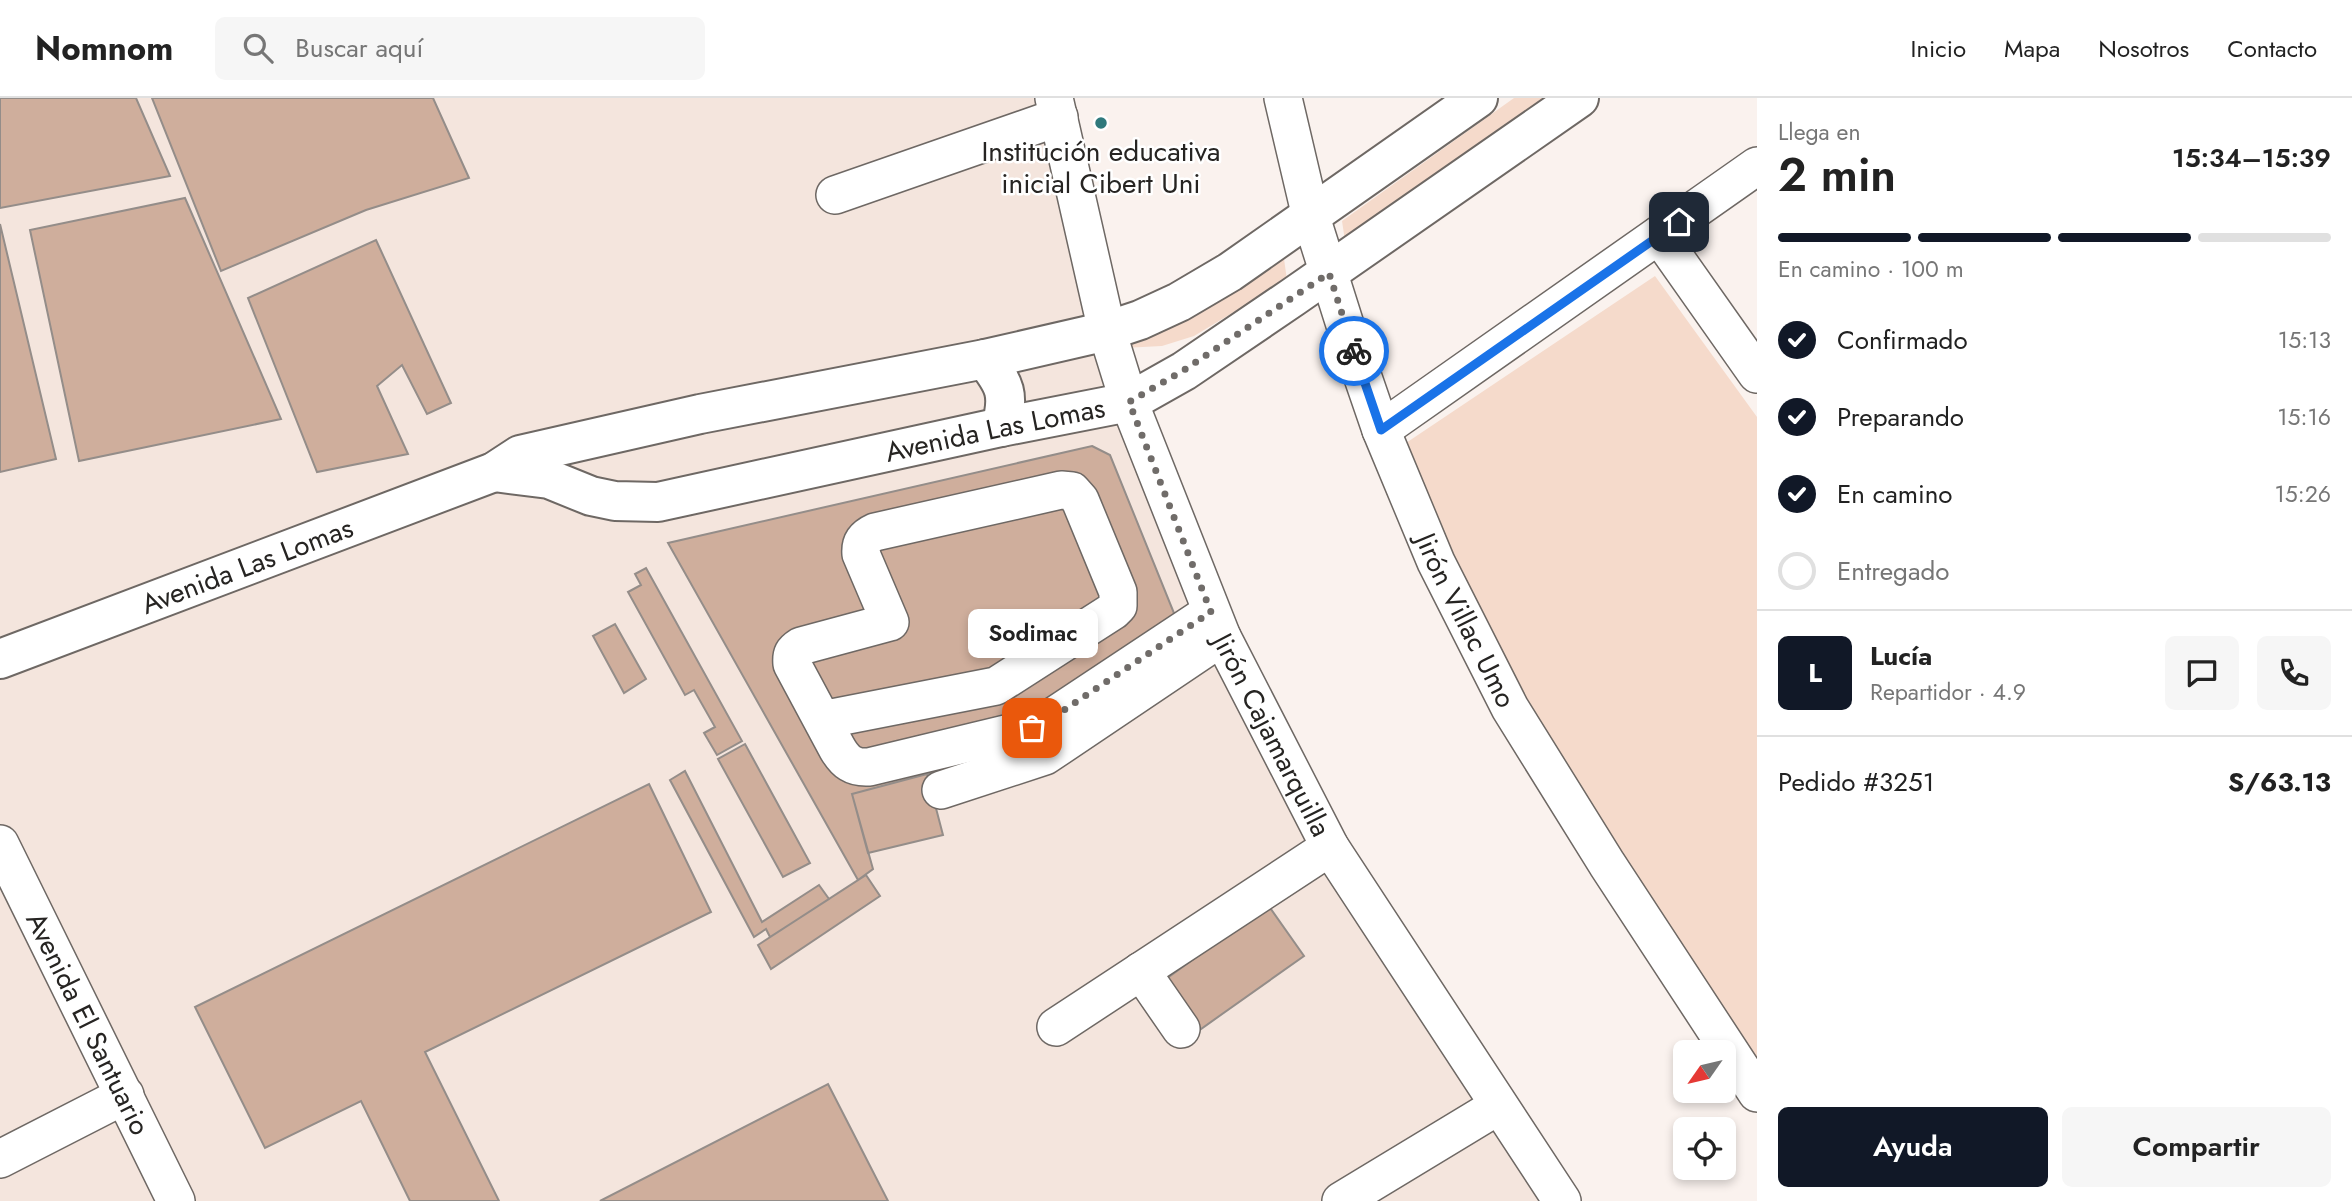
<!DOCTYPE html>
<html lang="es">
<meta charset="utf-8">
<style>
body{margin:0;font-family:Jost,sans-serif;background:#f6f6f6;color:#222;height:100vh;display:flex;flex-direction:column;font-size:26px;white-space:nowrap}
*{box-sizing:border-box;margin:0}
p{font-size:23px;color:#767676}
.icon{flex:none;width:38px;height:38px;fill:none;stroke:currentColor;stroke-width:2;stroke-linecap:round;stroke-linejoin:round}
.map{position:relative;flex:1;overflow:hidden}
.sheet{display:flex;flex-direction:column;background:#fff;width:595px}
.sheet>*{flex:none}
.needle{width:46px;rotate:236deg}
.fabs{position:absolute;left:1673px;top:942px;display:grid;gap:14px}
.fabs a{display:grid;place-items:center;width:63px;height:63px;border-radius:10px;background:#fff;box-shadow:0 4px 10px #0003;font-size:35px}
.pin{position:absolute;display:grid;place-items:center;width:60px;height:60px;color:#fff;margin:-30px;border-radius:14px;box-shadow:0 4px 10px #0006}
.courier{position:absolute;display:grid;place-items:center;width:70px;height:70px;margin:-35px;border:5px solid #1a73e8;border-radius:50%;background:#fff;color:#222;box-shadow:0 2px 9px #0007}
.bubble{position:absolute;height:49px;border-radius:10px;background:#fff;box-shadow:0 4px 10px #0003;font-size:23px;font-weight:600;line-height:49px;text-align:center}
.overview em{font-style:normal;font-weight:600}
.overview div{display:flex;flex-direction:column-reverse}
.overview{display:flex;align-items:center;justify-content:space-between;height:119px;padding:0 21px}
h1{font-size:46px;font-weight:600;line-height:52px}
.bar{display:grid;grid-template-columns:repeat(4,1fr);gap:10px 7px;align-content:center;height:84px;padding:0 21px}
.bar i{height:9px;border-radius:5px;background:#e0e0e0}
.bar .on{background:#111827}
.bar p{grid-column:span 4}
.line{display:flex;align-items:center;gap:18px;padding:0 21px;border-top:2px solid #e0e0e0}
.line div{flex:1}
.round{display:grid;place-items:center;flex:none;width:74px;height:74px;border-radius:10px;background:#f6f6f6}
ol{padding:0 21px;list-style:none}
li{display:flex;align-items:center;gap:21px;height:77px}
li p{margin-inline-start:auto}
li .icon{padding:7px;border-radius:50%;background:#111827;color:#fff;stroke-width:4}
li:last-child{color:#767676}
li i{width:38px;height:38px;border:4px solid #e0e0e0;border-radius:50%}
.primary-button{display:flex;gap:14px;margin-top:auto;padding:14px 21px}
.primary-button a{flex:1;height:80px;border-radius:10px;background:#111827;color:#fff;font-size:28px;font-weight:600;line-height:80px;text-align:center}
.primary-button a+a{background:#f6f6f6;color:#222}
header{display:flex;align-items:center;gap:42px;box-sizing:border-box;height:98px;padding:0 35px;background:#fff;border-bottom:2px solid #e0e0e0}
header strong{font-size:33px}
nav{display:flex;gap:38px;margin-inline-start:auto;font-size:24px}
.search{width:490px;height:63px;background:#f6f6f6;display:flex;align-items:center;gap:18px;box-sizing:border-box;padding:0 24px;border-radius:10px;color:#767676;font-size:26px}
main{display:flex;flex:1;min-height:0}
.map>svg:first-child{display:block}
.built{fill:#f4e5dd}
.green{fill:#f5dacb}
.building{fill:#cfae9c;stroke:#948d89;stroke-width:2}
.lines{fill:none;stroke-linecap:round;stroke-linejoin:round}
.minor-casing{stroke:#6e6864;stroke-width:40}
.major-casing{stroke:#6e6864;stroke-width:42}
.minor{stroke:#fff;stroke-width:37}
.major{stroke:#fff;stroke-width:38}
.done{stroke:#706c69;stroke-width:7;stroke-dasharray:0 12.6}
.route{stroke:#1a73e8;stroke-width:9}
.poi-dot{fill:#2f797c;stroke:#fff;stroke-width:2.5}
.labels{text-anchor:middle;stroke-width:5;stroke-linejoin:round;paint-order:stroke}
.poi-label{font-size:28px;fill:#262422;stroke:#fff}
.street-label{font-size:28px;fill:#262422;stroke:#fff}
</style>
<header>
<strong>Nomnom</strong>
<div class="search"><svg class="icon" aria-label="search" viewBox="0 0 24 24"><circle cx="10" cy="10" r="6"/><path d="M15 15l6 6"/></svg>Buscar aquí</div>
<nav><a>Inicio</a><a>Mapa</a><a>Nosotros</a><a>Contacto</a></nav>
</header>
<main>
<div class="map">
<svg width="1757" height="1103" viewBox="0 0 1757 1103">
<rect width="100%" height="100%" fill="#faf2ee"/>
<!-- built -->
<path class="built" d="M0 0H1050L1114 244 1247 574 1376 819 1564 1103H0Z"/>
<!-- green -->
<path class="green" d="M1514 0H1546L1345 143 1342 123Z
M1284 161 1287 182 1194 238 1162 248 1123 250 1189 221Z
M1655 178 1757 319V962L1565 671 1478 512 1400 349Z"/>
<!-- building -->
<path class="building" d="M0 0H136L170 78 0 110Z
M152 0H433L469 80 366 112 221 173Z
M185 100 281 321 79 363 30 132Z
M0 126 56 361 0 374Z
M376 142 451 305 427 316 402 267 377 288 408 356 317 374 248 200Z
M1092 348 1110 357 1178 525 1039 646 852 696 873 771 858 782 668 445Z
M646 470 742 643 717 657 704 635 715 629 694 592 685 597 628 494 641 487 635 476Z
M615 526 646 581 624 595 593 538Z
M745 646 810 765 783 779 718 661Z
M685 673 762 824 819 787 829 801 770 839 766 831 754 839 670 682Z
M927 676 943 737 868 755 852 696Z
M649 686 711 814 425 954 499 1103H410L361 1003 265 1050 195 909Z
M866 777 880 798 771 871 758 847Z
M1268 807 1304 858 1201 931 1166 881Z
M828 986 888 1103H600Z"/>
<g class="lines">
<defs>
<g id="minor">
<path id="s1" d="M1054 0 1107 233 1129 304 1222 539 1330 749 1562 1103"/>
<path id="s2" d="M1283 0 1311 119 1347 233 1381 332 1436 464 1510 610 1607 766 1757 995"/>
<path d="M835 97 1059 19"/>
<path d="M1659 137 1757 276"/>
<path d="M1381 332 1757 68"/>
<path d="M822 622 996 588 1113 513 1118 508V494L1080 402 1072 393 1061 392 875 434C864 439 860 445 861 456L890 524 801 548C793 553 791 556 792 566L837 650C845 664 853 670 869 669L1039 628 1211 514"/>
<path d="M941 692 1045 658 1222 539"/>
<path id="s3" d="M0 746 176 1103"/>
<path d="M1141 873 1181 931"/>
<path d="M1056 929 1330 749"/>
<path d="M0 1061 125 997"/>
<path d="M1341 1103 1498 1008"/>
</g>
<g id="major">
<path d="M985 261C1005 287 1010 296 1001 329"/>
<path id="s4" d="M494 374 549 381 591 398 615 403 658 404 1001 329 1129 304 1184 273 1293 199 1579 0"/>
<path id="s5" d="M0 561 494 374 520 357 700 316 985 261 1107 233 1140 222 1179 204 1230 174 1478 0"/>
</g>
</defs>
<!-- minor casing -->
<use href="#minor" class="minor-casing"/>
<!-- major casing -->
<use href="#major" class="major-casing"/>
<!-- minor -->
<use href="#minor" class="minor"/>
<!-- major -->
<use href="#major" class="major"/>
</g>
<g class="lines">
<!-- done -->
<path class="done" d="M1032 630 1046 624 1211 514 1129 304 1184 272 1329 175 1354 253"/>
<!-- route -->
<path class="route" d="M1354 253 1381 332 1679 124"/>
</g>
<!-- markers -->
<circle class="poi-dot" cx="1101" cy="25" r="7"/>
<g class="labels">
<!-- poi labels -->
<g class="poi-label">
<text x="1101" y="63">Institución educativa<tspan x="1101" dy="32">inicial Cibert Uni</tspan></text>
</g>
<!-- street labels -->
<g class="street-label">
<text dy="10" stroke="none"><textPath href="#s4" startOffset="513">Avenida Las Lomas</textPath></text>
<text dy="10" stroke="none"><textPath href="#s5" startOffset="264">Avenida Las Lomas</textPath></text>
<text dy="10" stroke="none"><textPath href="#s2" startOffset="555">Jirón Villac Umo</textPath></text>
<text dy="10" stroke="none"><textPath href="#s1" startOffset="676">Jirón Cajamarquilla</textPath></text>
<text dy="10" stroke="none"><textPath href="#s3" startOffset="200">Avenida El Santuario</textPath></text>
</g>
</g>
</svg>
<div class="fabs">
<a><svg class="needle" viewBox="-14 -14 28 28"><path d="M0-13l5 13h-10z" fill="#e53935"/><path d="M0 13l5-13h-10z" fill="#767676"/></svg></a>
<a><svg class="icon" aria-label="locate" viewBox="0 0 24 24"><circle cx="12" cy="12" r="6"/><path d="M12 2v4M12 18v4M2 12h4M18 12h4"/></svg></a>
</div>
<div class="pin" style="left:1032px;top:630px;background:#ea580c"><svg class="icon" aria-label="bag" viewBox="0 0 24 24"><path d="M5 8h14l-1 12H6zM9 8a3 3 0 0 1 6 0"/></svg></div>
<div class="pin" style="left:1679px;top:124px;background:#1f2937"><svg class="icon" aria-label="home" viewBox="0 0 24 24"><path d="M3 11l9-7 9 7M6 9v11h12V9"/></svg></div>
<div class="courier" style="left:1354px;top:253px"><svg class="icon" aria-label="bike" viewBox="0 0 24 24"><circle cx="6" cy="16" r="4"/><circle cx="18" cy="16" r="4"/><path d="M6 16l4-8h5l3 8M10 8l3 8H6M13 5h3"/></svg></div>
<div class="bubble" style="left:968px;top:511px;width:130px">Sodimac</div>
</div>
<section class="sheet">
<div class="overview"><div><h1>2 min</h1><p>Llega en</p></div><em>15:34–15:39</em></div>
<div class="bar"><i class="on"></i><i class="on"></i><i class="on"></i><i></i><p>En camino · 100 m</p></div>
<ol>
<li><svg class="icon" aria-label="check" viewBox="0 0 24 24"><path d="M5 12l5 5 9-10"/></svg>Confirmado<p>15:13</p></li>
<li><svg class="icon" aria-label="check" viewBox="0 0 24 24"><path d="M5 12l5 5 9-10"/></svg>Preparando<p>15:16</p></li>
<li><svg class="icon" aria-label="check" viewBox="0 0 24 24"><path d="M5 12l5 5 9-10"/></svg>En camino<p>15:26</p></li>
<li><i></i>Entregado</li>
</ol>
<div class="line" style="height:126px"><b class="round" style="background:#111827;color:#fff">L</b><div><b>Lucía</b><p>Repartidor · 4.9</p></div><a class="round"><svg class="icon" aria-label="chat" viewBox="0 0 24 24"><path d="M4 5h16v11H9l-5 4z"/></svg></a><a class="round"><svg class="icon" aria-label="phone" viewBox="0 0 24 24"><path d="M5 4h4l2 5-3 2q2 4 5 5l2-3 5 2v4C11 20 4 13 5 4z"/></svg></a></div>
<div class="line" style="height:91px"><div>Pedido #3251</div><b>S/63.13</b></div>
<div class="primary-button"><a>Ayuda</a><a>Compartir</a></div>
</section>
</main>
